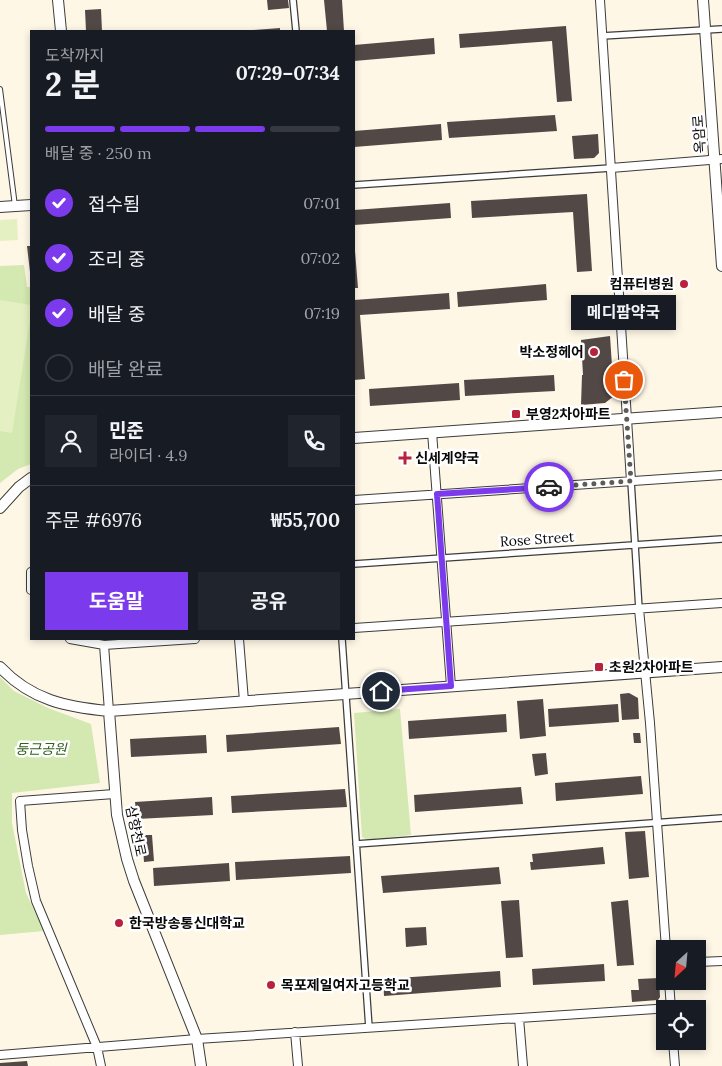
<!DOCTYPE html>
<html lang="ko">
<meta charset="utf-8">
<style>
body{margin:0;font-family:Lora,"Noto Sans KR",serif;background:#20242c;color:#f1f3f6;height:100vh;display:flex;flex-direction:column;font-size:19px;white-space:nowrap}
*{box-sizing:border-box;margin:0}
p{font-size:16px;color:#9ea1a6}
.icon{flex:none;width:28px;height:28px;fill:none;stroke:currentColor;stroke-width:2;stroke-linecap:round;stroke-linejoin:round}
.map{position:relative;flex:1;overflow:hidden}
.panel{position:absolute;left:30px;top:30px;width:325px;height:610px;display:flex;flex-direction:column;background:#171b24;border-radius:0px;box-shadow:0 2px 8px #0003}
.panel>*{flex:none}
.needle{width:32px;rotate:206deg}
.controls{position:absolute;left:656px;top:940px;display:grid;gap:10px}
.controls a{display:grid;place-items:center;width:50px;height:50px;border-radius:0px;background:#171b24;box-shadow:0 2px 8px #0003;font-size:25px}
.pin{position:absolute;display:grid;place-items:center;width:42px;height:42px;color:#fff;margin:-21px;border:2px solid #fff;border-radius:50%;box-shadow:0 1px 5px #0007}
.courier{position:absolute;display:grid;place-items:center;width:50px;height:50px;margin:-25px;border:4px solid #7c3aed;border-radius:50%;background:#fff;color:#222;box-shadow:0 1px 6px #0007}
.bubble{position:absolute;height:35px;border-radius:0px;background:#171b24;box-shadow:0 2px 8px #0003;font-size:16px;font-weight:700;line-height:35px;text-align:center}
.head em{font-style:normal;font-weight:700}
.head div{display:flex;flex-direction:column-reverse}
.head{display:flex;align-items:center;justify-content:space-between;height:85px;padding:0 15px}
h1{font-size:32px;font-weight:700;line-height:38px}
.bar{display:grid;grid-template-columns:repeat(4,1fr);gap:8px 5px;align-content:center;height:60px;padding:0 15px}
.bar i{height:6px;border-radius:4px;background:#363941}
.bar .selected{background:#7c3aed}
.bar p{grid-column:span 4}
.line{display:flex;align-items:center;gap:12px;padding:0 15px;border-top:1px solid #363941}
.line div{flex:1}
.round{display:grid;place-items:center;flex:none;width:52px;height:52px;border-radius:0px;background:#20242c}
ol{padding:0 15px;list-style:none}
li{display:flex;align-items:center;gap:15px;height:55px}
li p{margin-inline-start:auto}
li .icon{padding:5px;border-radius:50%;background:#7c3aed;color:#fff;stroke-width:4}
li:last-child{color:#9ea1a6}
li i{width:28px;height:28px;border:2px solid #363941;border-radius:50%}
.cta{display:flex;gap:10px;margin-top:auto;padding:10px 15px}
.cta a{flex:1;height:58px;border-radius:0px;background:#7c3aed;color:#fff;font-size:20px;font-weight:700;line-height:58px;text-align:center}
.cta a+a{background:#20242c;color:#f1f3f6}
.map>svg:first-child{display:block}
.green{fill:#d4e8b1}
.pitch{fill:#e5f0c2}
.building{fill:#524946}
.lines{fill:none;stroke-linecap:round;stroke-linejoin:round}
.service-casing{stroke:#3c3c3c;stroke-width:6}
.pedestrian-casing{stroke:#3c3c3c;stroke-width:8}
.minor-casing{stroke:#3c3c3c;stroke-width:10}
.tertiary-casing{stroke:#3c3c3c;stroke-width:12}
.service{stroke:#fff;stroke-width:4}
.pedestrian{stroke:#fff;stroke-width:5.5}
.minor{stroke:#fff;stroke-width:8}
.tertiary{stroke:#fff;stroke-width:10}
.done{stroke:#5f5c56;stroke-width:5;stroke-dasharray:0 9}
.route{stroke:#7c3aed;stroke-width:6}
.poi-dot{fill:#ba213a;stroke:#fff;stroke-width:2}
.labels{text-anchor:middle;stroke-width:5;stroke-linejoin:round;paint-order:stroke}
.street-label{font-size:14px;fill:#090909;stroke:#fff}
.poi-label{font-size:14px;font-weight:bold;fill:#090909;stroke:#fff;text-anchor:start}
.park-label{font-size:14px;font-style:italic;fill:#31601b;stroke:#fff}
</style>
<div class="map">
<svg width="722" height="1066" viewBox="0 0 722 1066">
<rect width="100%" height="100%" fill="#fff7e6"/>
<!-- green -->
<path class="green" d="M24 265 27 287H31V464L18 469 0 483V266Z
M0 677 14 691 48 708 91 724 100 783 12 793V823L26 893 44 931 0 935Z
M400 709 411 835 368 840 362 837 354 713Z"/>
<!-- pitch -->
<path class="pitch" d="M17 219 18 240 0 241V220Z
M0 300 31 305V314L12 433 0 431Z"/>
<!-- building -->
<path class="building" d="M267 0H288L289 8 268 10Z
M324 0H342L344 31H327Z
M101 9 102 31H86L85 10Z
M566 26 572 101 557 102 552 41 460 48 459 34Z
M280 28V31H253V30Z
M434 38 435 54 354 61V45Z
M555 115 557 131 449 138 447 122Z
M441 124 442 140 354 147V131Z
M598 134 599 153 594 158 574 159 572 136Z
M587 194 592 271 577 272 573 212 472 218 471 201Z
M450 203 451 218 354 225V210Z
M27 246H31V272H30Z
M354 251H355L358 288H354Z
M546 284 547 300 458 307 457 292Z
M449 293 450 309 360 315 365 379 354 380V300Z
M610 336 614 396 605 403 581 405 582 375H583L581 340Z
M554 375 555 391 465 396 464 380Z
M459 383 460 400 370 406 369 389Z
M629 693 638 698 639 719 622 720 620 694Z
M543 699 546 736 520 739 517 701Z
M618 704 619 722 549 727 548 709Z
M506 714 507 732 409 739 408 721Z
M339 727 341 744 227 752 226 735Z
M633 733H640L641 743H634Z
M206 735 207 753 131 757 130 739Z
M546 753 548 774 535 776 532 754Z
M641 776 643 794 556 801 555 783Z
M521 787 523 804 415 812 414 795Z
M345 789 347 807 232 813 231 796Z
M212 797 213 815 137 819 135 802Z
M645 831 649 877 629 879 625 832Z
M142 835H152L154 861 144 862Z
M603 847 605 864 531 870 530 862H533L532 854Z
M350 856 351 873 236 880 235 862Z
M229 863 230 881 154 886 153 868Z
M499 867 501 884 383 893 381 876Z
M519 900 523 957 506 958 501 901Z
M628 900 634 965 617 966 611 902Z
M426 927 427 945 406 947 405 928Z
M604 964 605 981 533 985 532 969Z
M500 971 501 987 384 996 383 979Z
M659 978 660 997 658 1000 632 1002 631 990H639L638 979Z
M27 1061 28 1066H0V1063Z"/>
<g class="lines">
<defs>
<path id="service" d="M0 89 15 206"/>
<path id="pedestrian" d="M293 0 296 31
M602 36 722 29
M354 185 611 168
M631 481 639 609
M354 564 722 539
M342 639 369 1028
M356 844 722 818"/>
<path id="minor" d="M600 0 631 481
M611 168 722 159
M432 432 451 686
M354 500 722 475
M31 572V590
M639 609 650 723 666 949
M354 628 722 603
M70 639 104 645 195 639
M239 639 244 701
M104 645 109 711
M698 962 722 961
M669 981 671 1009
M519 1018 523 1066
M295 1032 298 1066
M673 1041 675 1066
M0 1055 197 1039 671 1008
M101 1066 97 1047 36 901 28 866 22 830 20 801 114 794"/>
<path id="tertiary" d="M58 0 61 31
M703 0 722 266
M0 207 31 205
M354 438 722 412
M0 508 19 487 31 478
M0 667C31 700 66 707 109 711L722 667
M109 711 117 815 127 859 134 881 197 1039 201 1066"/>
</defs>
<!-- service casing -->
<use href="#service" class="service-casing"/>
<!-- pedestrian casing -->
<use href="#pedestrian" class="pedestrian-casing"/>
<!-- minor casing -->
<use href="#minor" class="minor-casing"/>
<!-- tertiary casing -->
<use href="#tertiary" class="tertiary-casing"/>
<!-- service -->
<use href="#service" class="service"/>
<!-- pedestrian -->
<use href="#pedestrian" class="pedestrian"/>
<!-- minor -->
<use href="#minor" class="minor"/>
<!-- tertiary -->
<use href="#tertiary" class="tertiary"/>
</g>
<g class="lines">
<!-- done -->
<path class="done" d="M549 487 631 481 624 380"/>
<!-- route -->
<path class="route" d="M381 691 451 686 437 494 549 487"/>
</g>
<!-- markers -->
<g class="poi-dot">
<circle cx="684" cy="284" r="5"/>
<circle cx="594" cy="352" r="5"/>
<rect x="511" y="409" width="10" height="10" rx="2.5"/>
<path d="M402.5 450.5h5v5h5v5h-5v5h-5v-5h-5v-5h5z"/>
<rect x="594" y="662" width="10" height="10" rx="2.5"/>
<circle cx="119" cy="923" r="5"/>
<circle cx="271" cy="985" r="5"/>
</g>
<g class="labels">
<!-- street labels -->
<g class="street-label">
<text transform="translate(699 134) rotate(-94)" y="5">옥암로</text>
<text transform="translate(537 539) rotate(-4)" y="5">Rose Street</text>
<text transform="translate(136 831) rotate(78)" y="5">삼향천로</text>
</g>
<!-- poi labels -->
<g class="poi-label">
<text x="674" y="289" text-anchor="end">컴퓨터병원</text>
<text x="584" y="357" text-anchor="end">박소정헤어</text>
<text x="526" y="419">부영2차아파트</text>
<text x="415" y="463">신세계약국</text>
<text x="609" y="672">초원2차아파트</text>
<text x="129" y="928">한국방송통신대학교</text>
<text x="281" y="990">목포제일여자고등학교</text>
</g>
<!-- park labels -->
<g class="park-label">
<text x="41" y="754">둥근공원</text>
</g>
</g>
</svg>
<div class="controls">
<a><svg class="needle" viewBox="-14 -14 28 28"><path d="M0-13l5 13h-10z" fill="#e53935"/><path d="M0 13l5-13h-10z" fill="#9ea1a6"/></svg></a>
<a><svg class="icon" aria-label="locate" viewBox="0 0 24 24"><circle cx="12" cy="12" r="6"/><path d="M12 2v4M12 18v4M2 12h4M18 12h4"/></svg></a>
</div>
<div class="pin" style="left:624px;top:380px;background:#ea580c"><svg class="icon" aria-label="bag" viewBox="0 0 24 24"><path d="M5 8h14l-1 12H6zM9 8a3 3 0 0 1 6 0"/></svg></div>
<div class="pin" style="left:381px;top:691px;background:#1f2937"><svg class="icon" aria-label="home" viewBox="0 0 24 24"><path d="M3 11l9-7 9 7M6 9v11h12V9"/></svg></div>
<div class="courier" style="left:549px;top:487px"><svg class="icon" aria-label="car" viewBox="0 0 24 24"><path d="M5 17H2v-5l4-1 3-4h7l3 4 3 1v5h-3M9 17h6M6 11h13"/><circle cx="7" cy="17" r="2"/><circle cx="17" cy="17" r="2"/></svg></div>
<div class="bubble" style="left:571px;top:295px;width:105px">메디팜약국</div>
<section class="panel">
<div class="head"><div><h1>2 분</h1><p>도착까지</p></div><em>07:29–07:34</em></div>
<div class="bar"><i class="selected"></i><i class="selected"></i><i class="selected"></i><i></i><p>배달 중 · 250 m</p></div>
<ol>
<li><svg class="icon" aria-label="check" viewBox="0 0 24 24"><path d="M5 12l5 5 9-10"/></svg>접수됨<p>07:01</p></li>
<li><svg class="icon" aria-label="check" viewBox="0 0 24 24"><path d="M5 12l5 5 9-10"/></svg>조리 중<p>07:02</p></li>
<li><svg class="icon" aria-label="check" viewBox="0 0 24 24"><path d="M5 12l5 5 9-10"/></svg>배달 중<p>07:19</p></li>
<li><i></i>배달 완료</li>
</ol>
<div class="line" style="height:90px"><a class="round"><svg class="icon" aria-label="person" viewBox="0 0 24 24"><circle cx="12" cy="8" r="4"/><path d="M4 21q1-7 8-7t8 7"/></svg></a><div><b>민준</b><p>라이더 · 4.9</p></div><a class="round"><svg class="icon" aria-label="phone" viewBox="0 0 24 24"><path d="M5 4h4l2 5-3 2q2 4 5 5l2-3 5 2v4C11 20 4 13 5 4z"/></svg></a></div>
<div class="line" style="height:65px"><div>주문 #6976</div><b>₩55,700</b></div>
<div class="cta"><a>도움말</a><a>공유</a></div>
</section>
</div>
